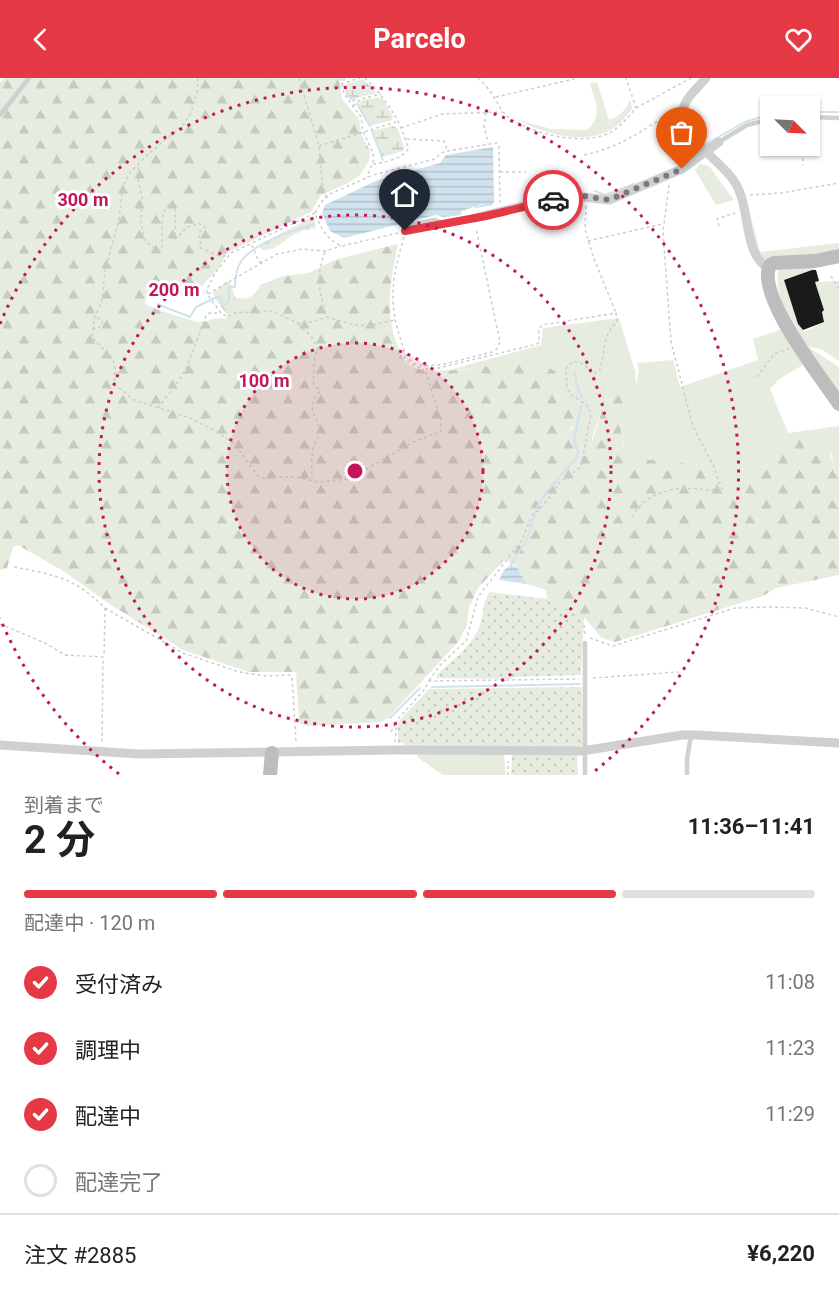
<!DOCTYPE html>
<html lang="ja">
<meta charset="utf-8">
<style>
body{margin:0;font-family:Roboto,"Noto Sans JP",sans-serif;background:#f6f6f6;color:#222;height:100vh;display:flex;flex-direction:column;font-size:22px;white-space:nowrap}
*{box-sizing:border-box;margin:0}
p{font-size:20px;color:#767676}
.icon{flex:none;width:33px;height:33px;fill:none;stroke:currentColor;stroke-width:2;stroke-linecap:round;stroke-linejoin:round}
.map{position:relative;height:697px;overflow:hidden}
.panel{display:flex;flex-direction:column;background:#fff;flex:1}
.panel>*{flex:none}
.needle{width:39px;rotate:114deg}
.fabs{position:absolute;left:760px;top:18px;display:grid;gap:12px}
.fabs a{display:grid;place-items:center;width:60px;height:60px;border-radius:0px;background:#fff;box-shadow:0 2px 4px #0004;font-size:30px}
.pin{position:absolute;display:grid;place-items:center;width:51px;height:51px;color:#fff;margin:-62px -26px;border-radius:50% 50% 50% 0;rotate:-45deg;box-shadow:0 0 6px #0007}
.pin .icon{rotate:45deg}
.courier{position:absolute;display:grid;place-items:center;width:60px;height:60px;margin:-30px;border:4px solid #e63946;border-radius:50%;background:#fff;color:#222;box-shadow:0 2px 8px #0007}
.headline em{font-style:normal;font-weight:700}
.headline div{display:flex;flex-direction:column-reverse}
.headline{display:flex;align-items:center;justify-content:space-between;height:102px;padding:0 24px}
h1{font-size:39px;font-weight:700;line-height:45px}
.bar{display:grid;grid-template-columns:repeat(4,1fr);gap:9px 6px;align-content:center;height:72px;padding:0 24px}
.bar i{height:8px;border-radius:4px;background:#e0e0e0}
.bar .on{background:#e63946}
.bar p{grid-column:span 4}
.line{display:flex;align-items:center;gap:15px;padding:0 24px;border-top:2px solid #e0e0e0}
.line div{flex:1}
ol{padding:0 24px;list-style:none}
li{display:flex;align-items:center;gap:18px;height:66px}
li p{margin-inline-start:auto}
li .icon{padding:6px;border-radius:50%;background:#e63946;color:#fff;stroke-width:4}
li:last-child{color:#767676}
li i{width:33px;height:33px;border:3px solid #e0e0e0;border-radius:50%}
header{display:flex;justify-content:space-between;align-items:center;height:78px;padding:0 24px;background:#e63946;color:#fff;font-size:27px;font-weight:700}
.map>svg:first-child{display:block}
.grass{fill:#e6ecdf}
.forest{fill:url(#forest-firs)}
.wetland{fill:url(#wetland-marsh)}
.park{fill:url(#park-dots)}
.water{fill:url(#water-rules)}
.lines{fill:none;stroke-linecap:round;stroke-linejoin:round}
.stream{stroke:#cfe2ee;stroke-width:2}
.building{fill:#1a1a1a}
.path{stroke:#cdcdcd;stroke-width:1.5;stroke-dasharray:3 3;stroke-linecap:butt}
.lane{stroke:#d0d0d0;stroke-width:4.5}
.street{stroke:#d0d0d0;stroke-width:9}
.secondary{stroke:#bdbdbd;stroke-width:14}
.done{stroke:#7a7a7a;stroke-width:6;stroke-dasharray:0 10.8}
.route{stroke:#e63946;stroke-width:8}
.ring{fill:none;stroke:#c2185b;stroke-width:3;stroke-dasharray:3 6}
.centre{fill:#c2185b;stroke:#fff;stroke-width:3}
.ring-label{font-size:18px;text-anchor:middle;font-weight:bold;fill:#c2185b;stroke:#fff;stroke-width:6;stroke-linejoin:round;paint-order:stroke}
</style>
<header><svg class="icon" aria-label="back" viewBox="0 0 24 24"><path d="M15 5l-7 7 7 7"/></svg>Parcelo<svg class="icon" aria-label="heart" viewBox="0 0 24 24"><path d="M12 20l-8-8c-3-5 5-10 8-4 3-6 11-1 8 4z"/></svg></header>
<div class="map">
<svg width="839" height="697" viewBox="0 0 839 697">
<defs>
<pattern id="forest-firs" width="22" height="20" patternUnits="userSpaceOnUse" patternTransform="scale(1.5)"><rect width="22" height="20" fill="#e6ecdf"/><path d="M5 1l3.5 6h-7zM16 11l3.5 6h-7z" fill="#c6cbc0"/></pattern>
<pattern id="wetland-marsh" width="20" height="14" patternUnits="userSpaceOnUse" patternTransform="scale(1.5)"><rect width="20" height="14" fill="#e6ecdf"/><path d="M1 5h8M5 5V1M11 12h8M15 12V8" fill="none" stroke="#c6cbc0"/></pattern>
<pattern id="park-dots" width="8" height="8" patternUnits="userSpaceOnUse" patternTransform="scale(1.5)"><rect width="8" height="8" fill="#e6ecdf"/><path d="M2 2h.1M6 6h.1" fill="none" stroke="#c6cbc0" stroke-width="1.8" stroke-linecap="round"/></pattern>
<pattern id="water-rules" width="6" height="5" patternUnits="userSpaceOnUse" patternTransform="scale(1.5)"><rect width="6" height="5" fill="#cfe2ee"/><path d="M0 2.5h6" fill="none" stroke="#b2c2cd"/></pattern>
</defs>
<rect width="100%" height="100%" fill="#fff"/>
<!-- grass -->
<path class="grass" d="M597 4 609 42C620 38 627 31 630 21L632 31C626 38 620 47 612 51 583 68 544 56 516 41L551 51 587 52C604 37 595 24 590 5Z
M700 86 709 88 734 122 716 127 695 92Z
M746 119 760 174 839 165V174L815 179 763 181 758 178Z
M812 188 815 191 784 202 798 246 804 254 824 244 822 234 824 232 815 204 839 203V283L821 271 808 269 839 289V315C821 291 788 247 780 218 777 210 778 199 778 190Z
M619 240 635 293 636 306 639 294 637 285 673 282 680 309 758 282 753 261 782 251 806 285 778 302 770 311 788 355 839 348V397L836 396 831 375 780 379 722 412 714 389 661 382H626C624 356 618 334 607 312L600 311 594 322 602 332 593 356 590 376 585 379 577 376 566 357 573 349V333L555 316 529 284 445 293 541 267 543 250Z
M417 674 504 676 506 697H443L417 679Z"/>
<!-- forest -->
<path class="forest" d="M4 0H339L342 21 359 41 362 58 370 73 369 83 360 97 348 105 321 117 311 134 227 175 218 191 201 209 189 210 171 208 147 215 145 226 161 233 197 244C208 245 214 238 225 241L228 237 216 222 213 215 226 204H230L235 220C246 223 256 218 260 207L283 198 309 195 337 181 398 166C391 200 384 232 397 266 399 271 401 278 404 282 423 306 499 282 529 284 538 285 547 289 555 293L559 306 555 316 573 333 577 341 566 357 577 376 585 378 590 376C592 360 598 347 602 332L594 322V315C602 309 614 308 623 311L625 322 617 332 627 382H661L714 389 722 412 780 379 783 363C818 361 827 359 836 396L839 397V497L776 510 763 518 615 564 602 560 584 539 547 521 546 512 527 506 517 490 505 481 478 510 469 529 467 546 459 563 389 639 382 644 307 648 299 645 296 594H249L183 572 108 525 65 494 18 467 13 469 7 490 0 492V5Z"/>
<!-- wetland -->
<path class="wetland" d="M363 1 377 15 360 19 354 23 348 18 344 7Z
M379 19 384 22 393 39 392 42 370 48 357 26 363 22Z
M393 48 398 51 404 70 403 73 382 79 372 53Z
M314 138 316 150C310 151 303 152 297 155 284 161 277 173 262 172L258 168Z"/>
<!-- park -->
<path class="park" d="M490 514 547 521 584 539 581 597 514 599 511 601 436 600 437 597C451 583 471 569 479 550 484 538 482 524 490 514Z
M582 609 583 667 580 669H404V665H398V648L400 642 429 611Z
M512 677H577L578 697H511Z"/>
<!-- water -->
<path class="water" d="M493 69 494 124 492 126H482L462 133 461 137 443 139 436 137 344 160 330 153 322 135 325 127 376 103 440 85 446 77Z
M511 487 517 490 527 506 499 502 504 492Z"/>
<g class="lines">
<!-- stream -->
<path class="stream" d="M344 0V2
M345 9 348 18 354 23
M357 26 370 48
M810 34H839
M372 53 383 82
M706 66 745 44 771 36
M688 81 693 76
M595 113 605 117 634 106
M475 127 476 129 492 126
M157 226 190 239 196 229 217 219 221 220V224L226 227 229 222V209H235C235 199 236 190 242 182 256 164 292 153 314 146
M574 293 578 311 582 319
M511 487 527 461 537 429 549 411 578 378V374L574 363 581 328
M432 609 580 606
M390 640 420 610"/>
</g>
<!-- building -->
<path class="building" d="M812 192H816L819 203 815 204 824 232 822 234 824 244 803 252 798 246 784 202Z"/>
<g class="lines">
<!-- path -->
<path class="path" d="M198 0 197 13 191 35 183 47 147 77 130 95 123 107 119 141 105 193 102 223 94 241 92 260 113 280 115 291 114 306 134 322 190 340 212 351 234 365 258 398 266 401 271 399H296L318 404 349 401 417 362 441 354V343L425 291 439 290 537 266 539 264V251L542 247 616 235 617 244C601 257 606 276 599 294L592 295 584 286 573 283 566 290 567 308 570 316 587 327 591 336 581 389 559 405 549 420 538 433 532 437 522 462 478 519 466 563 440 587 429 603
M299 0 319 68 322 104 326 119
M341 0 344 16 361 39 363 53 373 75 374 81 367 99
M365 0C385 19 402 44 408 71 402 81 383 85 372 86
M478 0C485 6 491 14 496 22 499 27 501 33 506 37 529 56 586 70 613 53 622 47 629 38 636 30L626 0
M341 6 360 0
M496 19 578 0
M353 28 361 21 381 16
M636 30 691 0
M486 35 484 48 488 65
M401 50 442 36 502 34
M407 61 444 63 447 72
M319 68 396 44
M779 68 780 70
M802 68 803 87
M584 77C622 69 642 52 674 33
M138 89V101L142 119 141 144 143 156 146 164 158 173 162 169C163 155 158 134 171 125L175 131V161L188 149 199 145 205 149 199 155 201 170 219 178H228
M500 94H526
M669 107 663 154 671 264 693 348 714 389 722 412
M750 117 781 115 839 105
M586 128 585 151 593 178 616 235
M315 135 231 175 215 195 207 211V216L221 235 228 239 233 235 272 233 298 245 311 244 327 239
M719 148 717 141 735 135
M398 155 342 168C326 161 321 151 315 135L322 123 332 115 373 97 435 81 441 75 447 73 497 65 499 68 500 125
M404 159C392 200 388 223 401 263 404 273 408 285 420 287 436 291 474 278 492 274L496 272 500 264 476 150
M588 163 662 146
M252 167 259 184H263
M325 174C315 201 319 213 327 239 359 248 360 251 394 242
M831 198 839 211
M208 216 277 176 303 171 325 173 341 168
M298 246 311 258 318 271 315 278 313 304 320 313C303 334 319 334 319 353 319 360 315 364 313 371 311 380 312 391 312 400
M93 249 96 251 102 247V243L96 239
M403 272 405 281 415 288 424 291
M757 299 774 276 789 270
M158 330 179 302 187 289 206 238 209 235H220
M632 439C648 410 682 407 712 413L718 406
M14 489C55 497 74 499 105 530L104 578
M105 530 183 575 239 594 267 598 289 597 292 599 296 663
M0 546 45 565 65 577 103 579 102 665
M584 547 585 558
M590 560 613 568 735 530 768 529 805 530 839 539
M593 600 679 594
M391 654 395 646
M395 664 397 642 424 612 429 603 579 601
M508 697V683"/>
<!-- lane -->
<path class="lane" d="M0 37 29 0
M810 39 839 40
M719 64 747 47 771 41
M405 148 434 142 438 143 439 146
M405 153 474 140
M585 697V565
M687 697V681L691 658"/>
<!-- street -->
<path class="street" d="M706 0C698 10 680 24 683 38 687 66 726 85 738 110 750 134 744 176 768 190
M474 140 539 124 576 118 609 122 682 91 719 64
M0 667 139 676 395 672 582 673 682 657H697L839 665"/>
<!-- secondary -->
<path class="secondary" d="M839 178 815 183 774 185 770 187C755 217 822 300 839 326
M270 697 272 675"/>
</g>
<g class="lines">
<!-- done -->
<path class="done" d="M553 122 584 118 609 122 682 91"/>
<!-- route -->
<path class="route" d="M405 153 486 138 553 122"/>
</g>
<!-- distance rings -->
<circle cx="355" cy="393" r="128" fill="#c2185b" fill-opacity=".12"/>
<g class="ring">
<circle cx="355" cy="393" r="128"/>
<circle cx="355" cy="393" r="256"/>
<path d="M119 696A384 384 0 0 1 0 540M0 246A384 384 0 1 1 591 696"/>
</g>
<circle cx="355" cy="393" r="9" class="centre"/>
<g class="ring-label">
<text x="83" y="128">300 m</text>
<text x="174" y="218">200 m</text>
<text x="264" y="309">100 m</text>
</g>
</svg>
<div class="fabs">
<a><svg class="needle" viewBox="-14 -14 28 28"><path d="M0-13l5 13h-10z" fill="#e53935"/><path d="M0 13l5-13h-10z" fill="#767676"/></svg></a>
</div>
<div class="pin" style="left:682px;top:91px;background:#ea580c"><svg class="icon" aria-label="bag" viewBox="0 0 24 24"><path d="M5 8h14l-1 12H6zM9 8a3 3 0 0 1 6 0"/></svg></div>
<div class="pin" style="left:405px;top:153px;background:#1f2937"><svg class="icon" aria-label="home" viewBox="0 0 24 24"><path d="M3 11l9-7 9 7M6 9v11h12V9"/></svg></div>
<div class="courier" style="left:553px;top:122px"><svg class="icon" aria-label="car" viewBox="0 0 24 24"><path d="M5 17H2v-5l4-1 3-4h7l3 4 3 1v5h-3M9 17h6M6 11h13"/><circle cx="7" cy="17" r="2"/><circle cx="17" cy="17" r="2"/></svg></div>
</div>
<section class="panel">
<div class="headline"><div><h1>2 分</h1><p>到着まで</p></div><em>11:36–11:41</em></div>
<div class="bar"><i class="on"></i><i class="on"></i><i class="on"></i><i></i><p>配達中 · 120 m</p></div>
<ol>
<li><svg class="icon" aria-label="check" viewBox="0 0 24 24"><path d="M5 12l5 5 9-10"/></svg>受付済み<p>11:08</p></li>
<li><svg class="icon" aria-label="check" viewBox="0 0 24 24"><path d="M5 12l5 5 9-10"/></svg>調理中<p>11:23</p></li>
<li><svg class="icon" aria-label="check" viewBox="0 0 24 24"><path d="M5 12l5 5 9-10"/></svg>配達中<p>11:29</p></li>
<li><i></i>配達完了</li>
</ol>
<div class="line" style="height:78px"><div>注文 #2885</div><b>¥6,220</b></div>
</section>
